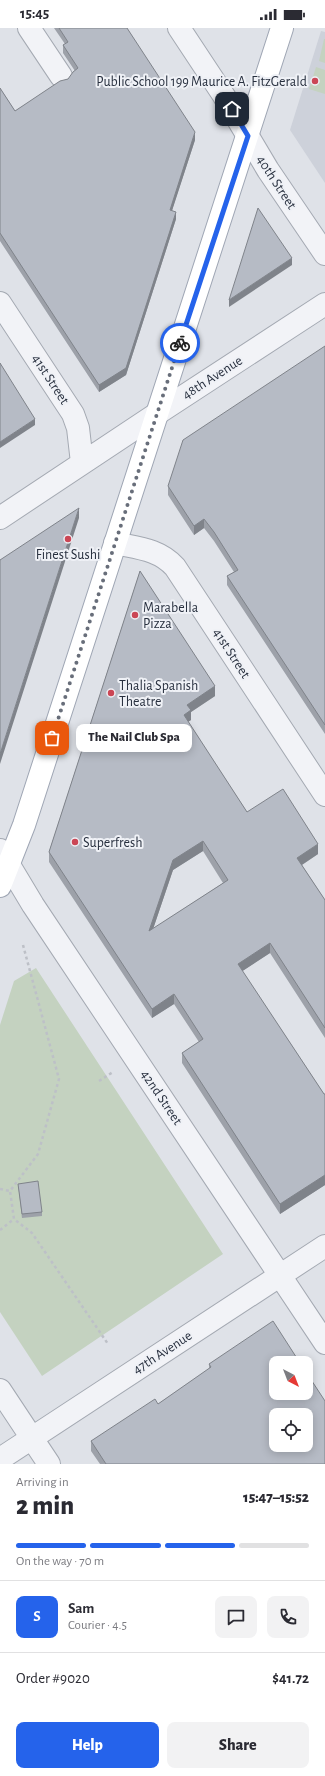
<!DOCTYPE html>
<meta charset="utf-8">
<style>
body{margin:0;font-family:"Alegreya Sans",sans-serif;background:#f2f2f3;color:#2b2b33;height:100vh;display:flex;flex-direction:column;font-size:15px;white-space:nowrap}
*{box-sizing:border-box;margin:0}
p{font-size:13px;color:#7c7c81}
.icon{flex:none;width:22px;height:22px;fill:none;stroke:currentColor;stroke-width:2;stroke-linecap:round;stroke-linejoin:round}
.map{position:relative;height:1436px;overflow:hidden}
.details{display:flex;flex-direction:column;background:#fff;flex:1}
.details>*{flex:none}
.needle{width:26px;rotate:138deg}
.buttons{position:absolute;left:269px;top:1328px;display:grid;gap:8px}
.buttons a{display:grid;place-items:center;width:44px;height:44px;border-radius:8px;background:#fff;box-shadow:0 2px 10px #0003;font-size:20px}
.pin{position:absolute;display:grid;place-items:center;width:34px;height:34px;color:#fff;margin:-17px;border-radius:8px;box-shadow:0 2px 6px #0006}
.courier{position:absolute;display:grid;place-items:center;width:40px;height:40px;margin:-20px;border:3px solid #2563eb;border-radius:50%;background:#fff;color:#222;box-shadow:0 1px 5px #0007}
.bubble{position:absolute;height:28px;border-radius:8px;background:#fff;box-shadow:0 2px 10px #0003;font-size:13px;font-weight:800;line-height:28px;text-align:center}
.headline em{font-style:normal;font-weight:800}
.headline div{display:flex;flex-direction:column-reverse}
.headline{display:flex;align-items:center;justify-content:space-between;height:68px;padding:0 16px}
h1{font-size:26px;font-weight:800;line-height:30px}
.bar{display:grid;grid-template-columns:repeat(4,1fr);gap:6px 4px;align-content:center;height:48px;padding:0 16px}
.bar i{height:5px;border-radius:3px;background:#e1e1e2}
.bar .selected{background:#2563eb}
.bar p{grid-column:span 4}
.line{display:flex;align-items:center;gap:10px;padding:0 16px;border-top:1px solid #e1e1e2}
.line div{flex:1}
.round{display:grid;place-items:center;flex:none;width:42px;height:42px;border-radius:8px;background:#f2f2f3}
.cta{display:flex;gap:8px;margin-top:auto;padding:8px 16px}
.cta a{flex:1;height:46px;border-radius:8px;background:#2563eb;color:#fff;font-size:16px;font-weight:800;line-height:46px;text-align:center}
.cta a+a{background:#f2f2f3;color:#2b2b33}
.status{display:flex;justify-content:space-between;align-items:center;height:28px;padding:0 20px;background:#fff;direction:ltr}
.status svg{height:11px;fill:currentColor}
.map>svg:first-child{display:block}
.built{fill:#cdd1da}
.green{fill:#c4d2c0}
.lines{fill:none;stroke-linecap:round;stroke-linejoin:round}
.minor-casing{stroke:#a4a9b2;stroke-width:24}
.major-casing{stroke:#9fa6b4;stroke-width:24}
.path{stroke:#bdc0c7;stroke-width:2.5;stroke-dasharray:3 3;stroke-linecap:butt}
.minor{stroke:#f2f3f7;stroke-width:22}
.major{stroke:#fff;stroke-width:22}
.wall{fill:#9da1a9;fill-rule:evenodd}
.shaded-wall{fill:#7f838a}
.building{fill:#b6bbc5;stroke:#7f838a;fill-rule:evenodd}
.done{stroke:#686e7a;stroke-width:4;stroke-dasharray:0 7.2}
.route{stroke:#2563eb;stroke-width:5}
.poi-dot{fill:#cb4655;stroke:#eff1f6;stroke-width:1.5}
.labels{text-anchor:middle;stroke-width:4;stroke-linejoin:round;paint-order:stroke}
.poi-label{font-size:14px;fill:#28303f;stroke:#eff1f6;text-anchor:start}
.street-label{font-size:14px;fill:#28303f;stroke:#eff1f6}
</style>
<div class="status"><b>15:45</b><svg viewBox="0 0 49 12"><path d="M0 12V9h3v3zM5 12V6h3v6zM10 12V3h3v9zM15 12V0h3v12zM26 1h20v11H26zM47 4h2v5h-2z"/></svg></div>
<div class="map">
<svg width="325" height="1436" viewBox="0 0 325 1436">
<rect width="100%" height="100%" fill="#dfe2e8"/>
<!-- built -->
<path class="built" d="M321 3 325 4V155L290 102Z"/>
<!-- green -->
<path class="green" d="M324 11H325V35L319 33Z
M316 39 325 42V66L309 61Z
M36 940 223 1226 42 1348 0 1284V997L14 953Z"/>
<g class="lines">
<defs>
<path id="minor" d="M29 0 61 48
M179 0 224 68 268 142 325 226
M0 275 73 386 78 400 82 435
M0 490 158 385 325 276
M115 515C137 520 159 521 175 539L325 767
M0 822 33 877 325 1315
M0 1362 49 1436
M0 1431 325 1218"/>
<path id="major" d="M0 858 24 797 282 0"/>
</defs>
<!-- minor casing -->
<use href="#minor" class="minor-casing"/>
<!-- major casing -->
<use href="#major" class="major-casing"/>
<!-- path -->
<path class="path" d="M23 917 59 1051 38 1126 10 1163 14 1191 32 1205 108 1316
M99 1053 113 1044
M0 1161 10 1163
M0 1202 14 1191"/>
<!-- minor -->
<use href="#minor" class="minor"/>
<!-- major -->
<use href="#major" class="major"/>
</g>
<!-- wall -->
<path class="wall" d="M54 0H127L195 112 172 182 176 191 126 347 99 364 0 213V60L15 83 68 51 75 43 63 25V17L65 16Z
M325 318V706L227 557V548L234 544 214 513 204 500 194 507 168 467V458Z
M140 543 215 668 191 684V692L188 694 247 784 318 826 302 837 325 872V1010L270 925 242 943 324 1066H325V1157L280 1186 182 1035V1025L199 1014 174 976 152 990 49 834V824ZM203 823 223 855 153 901 173 842Z
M18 1156 42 1184V1188L22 1190Z
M209 1336 325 1436H100L91 1423V1413L158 1376 209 1341Z"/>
<!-- shaded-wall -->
<path class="shaded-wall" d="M195 104V112L170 189V182Z
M176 184V191L126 347 99 364V357Z
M292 230V237L229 279V272Z
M35 391V397L0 420V414Z
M79 480V490L0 736V726Z
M204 491V500L194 507V498Z
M215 658V668L191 684V692L184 696V687L187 677Z
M203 813V823L173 842 149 913V903L173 832Z
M318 816V826L297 840V830Z
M270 915V925L238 946V936Z
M174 966V976L152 990V981Z
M325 1147V1157L280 1186V1176Z"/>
<!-- building -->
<path class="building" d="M59 0H127L195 104 170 182 176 184 126 340 99 357 0 205V60L15 83 60 53 68 51 73 44 78 40 63 17 68 14Z
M258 180 292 230 229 272Z
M325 318V697L227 548 238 542 214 504 204 491 194 498 168 458 183 412Z
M0 335 35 391 0 414Z
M79 480 0 726V532Z
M140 543 215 658 187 677 191 682 184 687 247 784 283 761 318 816 297 830 325 872V1000L270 915 238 936 324 1066H325V1147L280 1176 182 1025 203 1011 174 966 152 981 49 824ZM203 813 228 852 149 903 173 832Z
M38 1153 42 1184 22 1186 18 1156Z
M273 1293 300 1335H276V1365H306V1344L325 1373V1436H106L91 1413 155 1371 158 1376 211 1339 209 1336ZM276 1387H306V1417H276Z"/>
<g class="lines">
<!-- done -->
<path class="done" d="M52 710 180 315"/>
<!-- route -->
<path class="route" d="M180 315 248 108 232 81"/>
</g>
<!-- markers -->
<g class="poi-dot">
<circle cx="315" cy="53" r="4"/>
<circle cx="68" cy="511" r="4"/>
<circle cx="135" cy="587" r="4"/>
<circle cx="111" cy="665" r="4"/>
<circle cx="75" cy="814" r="4"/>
</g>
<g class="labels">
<!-- poi labels -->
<g class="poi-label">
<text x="307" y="58" text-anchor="end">Public School 199 Maurice A. FitzGerald</text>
<text x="68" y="531" text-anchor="middle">Finest Sushi</text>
<text x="143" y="584">Marabella<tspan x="143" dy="16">Pizza</tspan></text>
<text x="119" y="662">Thalia Spanish<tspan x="119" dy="16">Theatre</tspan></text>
<text x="83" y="819">Superfresh</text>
</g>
<!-- street labels -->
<g class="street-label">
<text transform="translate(277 154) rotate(57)" y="5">40th Street</text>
<text transform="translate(212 349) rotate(-33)" y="5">48th Avenue</text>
<text transform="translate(51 351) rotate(57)" y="5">41st Street</text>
<text transform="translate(232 625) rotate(57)" y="5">41st Street</text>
<text transform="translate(162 1069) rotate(56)" y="5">42nd Street</text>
<text transform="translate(162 1324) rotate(-33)" y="5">47th Avenue</text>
</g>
</g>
</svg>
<div class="buttons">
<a><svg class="needle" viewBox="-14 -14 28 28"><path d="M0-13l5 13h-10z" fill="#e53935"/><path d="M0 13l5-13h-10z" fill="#7c7c81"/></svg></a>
<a><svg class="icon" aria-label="locate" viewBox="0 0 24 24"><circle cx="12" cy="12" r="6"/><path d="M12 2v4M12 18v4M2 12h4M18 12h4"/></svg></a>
</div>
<div class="pin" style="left:52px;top:710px;background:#ea580c"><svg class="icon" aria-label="bag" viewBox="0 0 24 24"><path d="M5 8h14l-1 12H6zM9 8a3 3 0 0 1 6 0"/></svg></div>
<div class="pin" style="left:232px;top:81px;background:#1f2937"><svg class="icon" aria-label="home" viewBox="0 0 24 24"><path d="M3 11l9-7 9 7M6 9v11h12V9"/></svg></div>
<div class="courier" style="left:180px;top:315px"><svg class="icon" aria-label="bike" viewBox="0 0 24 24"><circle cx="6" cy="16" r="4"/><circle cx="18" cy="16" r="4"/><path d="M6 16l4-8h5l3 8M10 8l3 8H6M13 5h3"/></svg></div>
<div class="bubble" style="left:76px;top:696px;width:116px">The Nail Club Spa</div>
</div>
<section class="details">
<div class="headline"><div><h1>2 min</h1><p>Arriving in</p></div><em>15:47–15:52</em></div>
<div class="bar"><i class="selected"></i><i class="selected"></i><i class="selected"></i><i></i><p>On the way · 70 m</p></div>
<div class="line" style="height:72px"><b class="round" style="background:#2563eb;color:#fff">S</b><div><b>Sam</b><p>Courier · 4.5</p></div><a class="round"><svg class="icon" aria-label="chat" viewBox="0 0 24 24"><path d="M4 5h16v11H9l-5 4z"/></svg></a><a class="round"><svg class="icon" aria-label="phone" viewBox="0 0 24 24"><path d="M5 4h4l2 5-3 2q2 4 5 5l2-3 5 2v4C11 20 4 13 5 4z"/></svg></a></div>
<div class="line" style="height:52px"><div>Order #9020</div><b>$41.72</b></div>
<div class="cta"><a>Help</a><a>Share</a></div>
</section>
